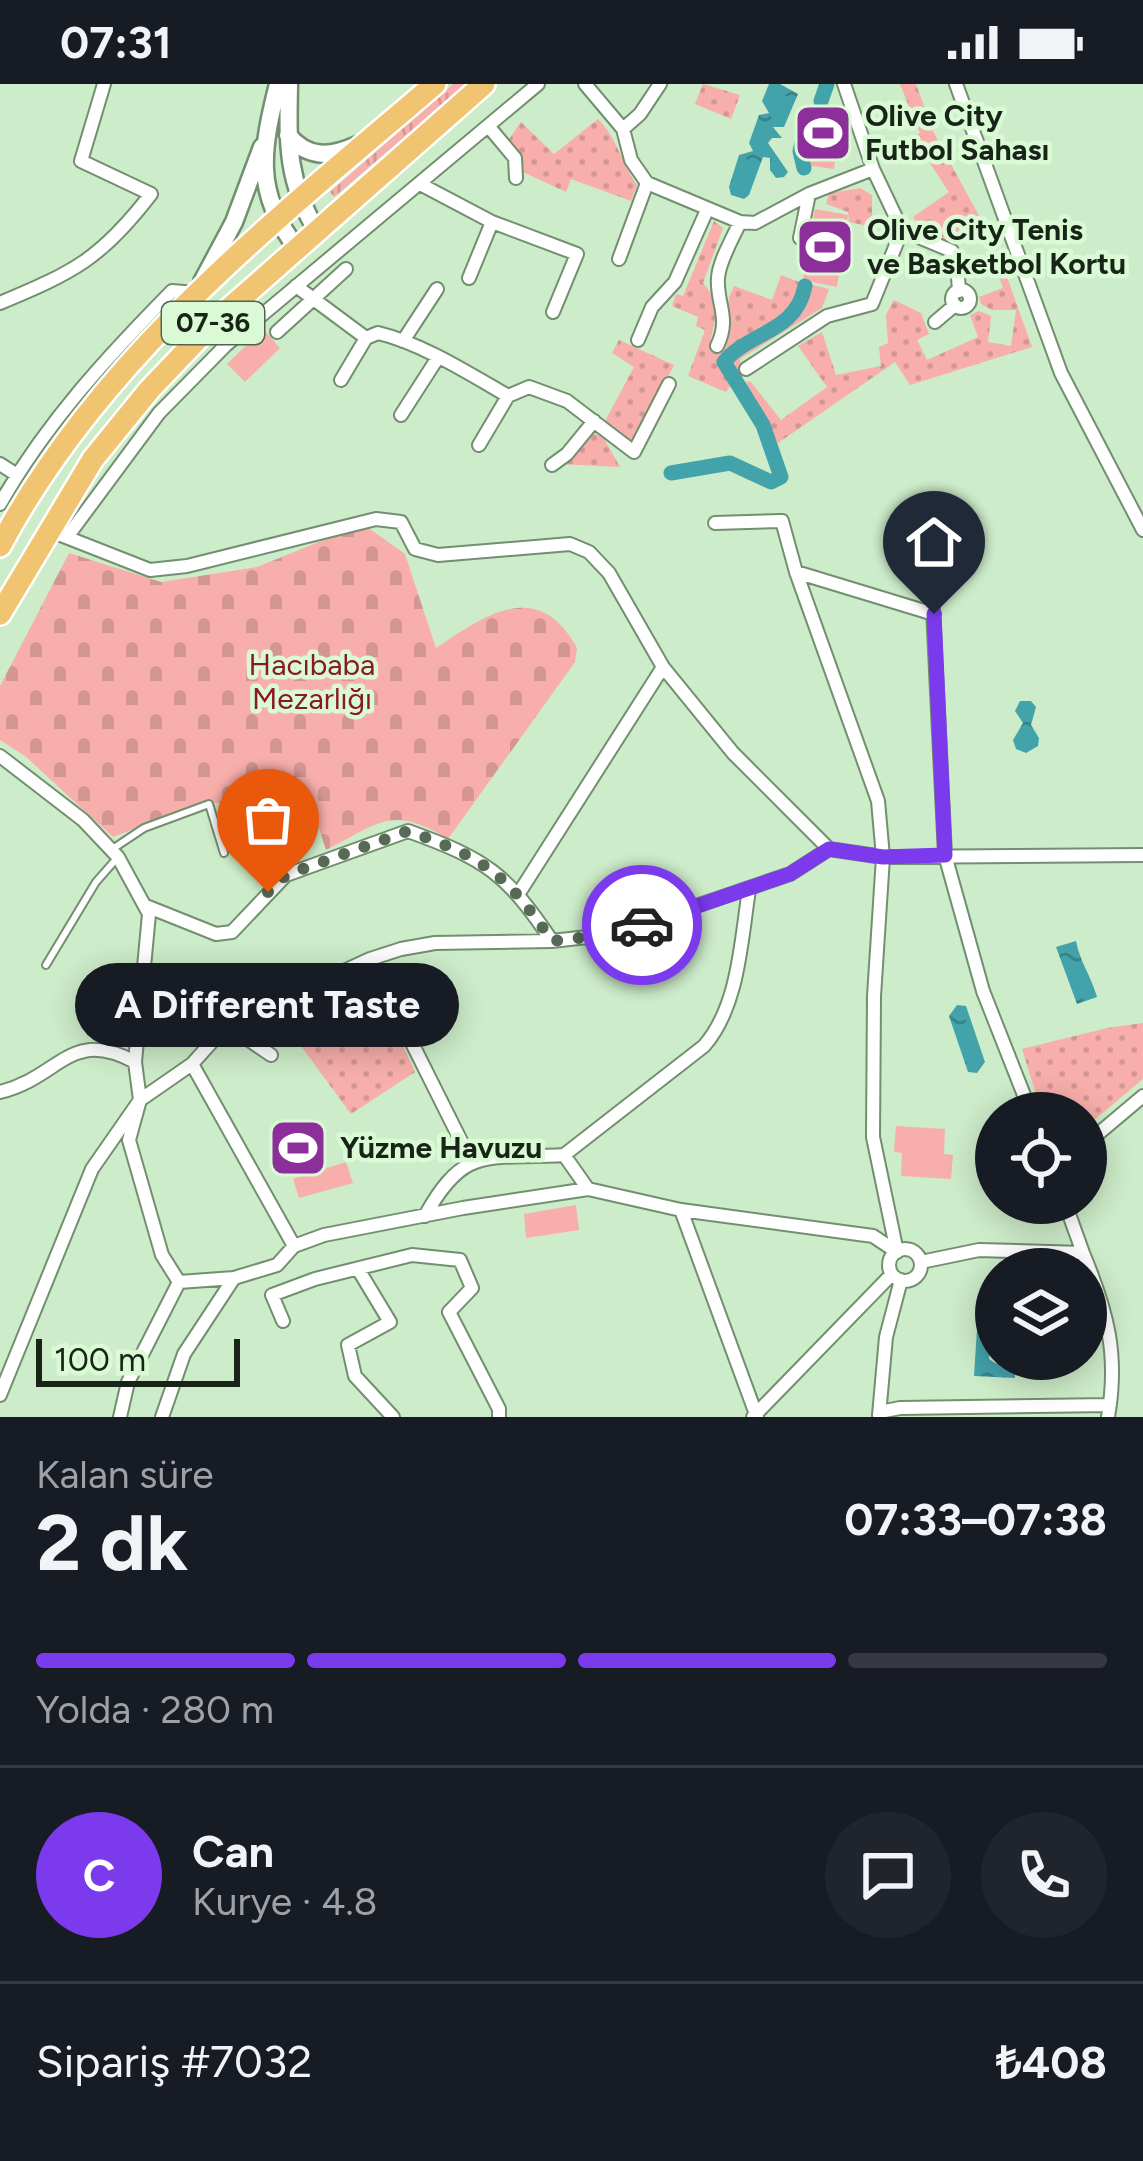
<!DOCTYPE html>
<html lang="tr">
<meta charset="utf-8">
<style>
body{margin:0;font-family:Figtree,sans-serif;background:#20242c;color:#f1f3f6;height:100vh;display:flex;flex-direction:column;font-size:45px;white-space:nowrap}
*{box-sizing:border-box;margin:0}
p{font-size:39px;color:#9ea1a6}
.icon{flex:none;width:66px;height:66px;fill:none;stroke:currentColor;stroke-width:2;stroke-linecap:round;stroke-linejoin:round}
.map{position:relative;height:1333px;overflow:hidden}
.sheet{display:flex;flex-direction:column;background:#171b24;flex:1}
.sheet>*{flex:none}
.fabs{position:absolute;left:975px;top:1008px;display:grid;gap:24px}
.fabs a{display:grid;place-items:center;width:132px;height:132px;border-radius:50%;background:#171b24;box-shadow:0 6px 30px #0003;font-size:60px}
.scale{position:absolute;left:36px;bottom:30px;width:204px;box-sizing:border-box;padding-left:12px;border:6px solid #182417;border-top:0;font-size:33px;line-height:42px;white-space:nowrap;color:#182417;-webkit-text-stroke:9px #dafad6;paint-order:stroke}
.pin{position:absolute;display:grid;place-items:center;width:102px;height:102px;color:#fff;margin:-123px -51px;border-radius:50% 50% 50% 0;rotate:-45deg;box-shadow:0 0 12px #0007}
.pin .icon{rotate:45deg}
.courier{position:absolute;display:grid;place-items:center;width:120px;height:120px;margin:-60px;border:9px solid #7c3aed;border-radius:50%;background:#fff;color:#222;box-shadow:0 3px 15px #0007}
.bubble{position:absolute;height:84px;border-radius:42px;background:#171b24;box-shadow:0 6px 30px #0003;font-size:39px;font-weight:700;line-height:84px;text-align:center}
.headline em{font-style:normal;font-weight:700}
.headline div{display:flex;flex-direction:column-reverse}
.headline{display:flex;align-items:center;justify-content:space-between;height:204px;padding:0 36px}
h1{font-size:78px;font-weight:700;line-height:90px}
.bar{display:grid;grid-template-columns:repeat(4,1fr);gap:18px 12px;align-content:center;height:144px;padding:0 36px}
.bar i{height:15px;border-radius:9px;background:#363941}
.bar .selected{background:#7c3aed}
.bar p{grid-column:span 4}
.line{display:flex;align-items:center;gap:30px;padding:0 36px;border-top:3px solid #363941}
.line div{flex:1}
.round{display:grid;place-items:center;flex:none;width:126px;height:126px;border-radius:63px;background:#20242c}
.status{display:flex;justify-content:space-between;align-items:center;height:84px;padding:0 60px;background:#171b24;direction:ltr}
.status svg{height:33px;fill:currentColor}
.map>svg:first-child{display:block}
.grass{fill:url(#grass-tufts)}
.cemetery{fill:url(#cemetery-stones)}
.park{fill:url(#park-dots)}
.garden{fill:#f8afab}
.water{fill:url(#water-ripples)}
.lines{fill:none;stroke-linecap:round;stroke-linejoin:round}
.canal{stroke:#43a3aa;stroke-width:15}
.lane-casing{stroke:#728f6f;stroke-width:10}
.street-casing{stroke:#728f6f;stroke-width:16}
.secondary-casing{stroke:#728f6f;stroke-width:21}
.highway-casing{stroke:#fff;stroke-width:26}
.lane{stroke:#fff;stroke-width:6}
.street{stroke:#fff;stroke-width:12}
.secondary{stroke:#fff;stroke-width:16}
.highway{stroke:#f0c471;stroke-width:21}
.done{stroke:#576a55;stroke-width:12;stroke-dasharray:0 21.6}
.route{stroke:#7c3aed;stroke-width:15}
.labels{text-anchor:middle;stroke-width:9;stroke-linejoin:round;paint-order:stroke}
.shield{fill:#dafad6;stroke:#526450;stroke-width:3}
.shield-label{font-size:27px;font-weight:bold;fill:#182417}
.poi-label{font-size:30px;font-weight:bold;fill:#182417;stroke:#dafad6;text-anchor:start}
.park-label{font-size:30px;fill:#881a24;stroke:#dafad6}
</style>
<div class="status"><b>07:31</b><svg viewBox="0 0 49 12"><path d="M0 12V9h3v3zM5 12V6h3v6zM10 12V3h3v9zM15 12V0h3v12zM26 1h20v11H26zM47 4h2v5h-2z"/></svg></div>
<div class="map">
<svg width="1143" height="1333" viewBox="0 0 1143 1333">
<defs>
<pattern id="grass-tufts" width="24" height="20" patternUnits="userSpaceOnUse" patternTransform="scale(3)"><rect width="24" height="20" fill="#f8afab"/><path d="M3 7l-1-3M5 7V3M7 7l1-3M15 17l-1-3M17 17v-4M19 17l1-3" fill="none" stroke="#d49692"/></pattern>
<pattern id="cemetery-stones" width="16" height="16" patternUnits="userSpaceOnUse" patternTransform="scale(3)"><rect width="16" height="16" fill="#f8afab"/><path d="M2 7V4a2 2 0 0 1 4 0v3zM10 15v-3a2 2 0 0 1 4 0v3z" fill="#d49692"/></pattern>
<pattern id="park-dots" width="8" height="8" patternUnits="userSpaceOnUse" patternTransform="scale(3)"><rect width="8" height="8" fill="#f8afab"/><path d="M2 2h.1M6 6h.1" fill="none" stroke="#d49692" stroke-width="1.8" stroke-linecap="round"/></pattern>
<pattern id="water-ripples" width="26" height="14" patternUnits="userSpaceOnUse" patternTransform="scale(3)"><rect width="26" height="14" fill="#43a3aa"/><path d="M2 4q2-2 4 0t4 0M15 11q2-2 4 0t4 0" fill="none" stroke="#378589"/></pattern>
</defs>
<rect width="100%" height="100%" fill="#cdecc9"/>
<!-- grass -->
<path class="grass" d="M453 0H467L334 113 330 108Z
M809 200 829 205 822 224 740 275 743 299 750 297 741 305 726 278C736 268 748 265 760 258 784 245 803 226 809 200Z"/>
<!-- cemetery -->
<path class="cemetery" d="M370 445 405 470 436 564C484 532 538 492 577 564L575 578 448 755C392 720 379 739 326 766L313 726 204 718 113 753 25 672 0 656V602L69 469 161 498 257 483 346 447Z"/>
<!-- park -->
<path class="park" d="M703 0 740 11 731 35 695 20Z
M900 0H916L933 47 997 165 1032 263 910 301 895 278 778 359 741 305 750 297 781 336 827 303 798 262 822 248 836 291 881 282 879 263 888 259 886 231 894 216 921 229 929 250 917 256 927 276 978 253 970 231 979 227 991 232 988 258 1011 262 1016 226H992L981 220 979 213 1003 204 985 154C955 162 931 161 913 133L949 108 919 63 890 81 881 64 920 49Z
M598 35C615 51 623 81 637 101L631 117 571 95 566 108 521 87V74L507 58 521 38 554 70Z
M860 104 872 111V143L849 138 848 128 826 120 829 109Z
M714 137 723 144 703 199C723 221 714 237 709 264L718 268 726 262 729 213 734 202 772 216 781 191 802 199C797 240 747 248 723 276L731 301 726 308 688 292 705 246 696 242 698 233 672 222 676 210 683 212Z
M619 256 674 281 633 361 604 339 634 283 612 269Z
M590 348 603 353 620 383 559 380Z
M367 882 415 988 351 1030 273 924Z
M1143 939V995L1086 1043V1029H1042L1022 965 1107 944Z"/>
<!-- garden -->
<path class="garden" d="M812 22 841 24 834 85 804 81Z
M815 125 848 131 837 203 803 196Z
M263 245 280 264 245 298 227 280Z
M896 1042 945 1045 944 1070 953 1071 951 1095 901 1092 902 1069 894 1068Z
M346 1078 353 1099 299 1114 293 1095Z
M576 1121 579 1146 526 1154 524 1130Z"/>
<!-- water -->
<path class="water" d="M769 0H780L798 10 784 43H773L782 54H772L768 59 788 88 784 93 776 94 770 86V74L763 73 749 111 744 115 731 111 729 103 739 71 753 67 749 59 759 31 769 29 762 17Z
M1020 617H1031L1036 623 1031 641 1039 654 1038 662 1026 669 1016 665 1013 656 1023 639 1015 627Z
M1076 857C1080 878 1091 892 1097 913L1077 920 1056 863Z
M957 921 966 922 985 978 977 989 968 988 949 932Z
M977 1245H991L989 1275 995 1279 1015 1280V1294L974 1292Z"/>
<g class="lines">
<!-- canal -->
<path class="canal" d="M821 17 827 0
M804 84 800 67 807 39
M671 389 730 379 771 398 781 393 763 341 724 278C750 247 796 249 805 202"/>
<defs>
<path id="lane" d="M114 764 144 744 209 720 224 769
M46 881 96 798 118 773"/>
<path id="street" d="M585 0 623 45 631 76 647 99 740 138 755 139 809 110 873 85
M956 0 1061 289 1143 446
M489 43 515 74 516 94
M623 45 640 30 660 0
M420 100 492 138 469 194
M492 138 577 170 553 228
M902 146 952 167 957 179 959 207
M800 154 809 110
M619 175 647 99
M296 202 366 254 378 249C421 259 470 290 508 312L529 303 567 317 634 368 669 300
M952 215a9 9 0 1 1 18 0a9 9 0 1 1-18 0Z
M0 219C74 188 101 175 151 110L81 77 104 0
M935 238 955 221
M277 248 346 185
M638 256 652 223 675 198 707 126
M403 257 437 205
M717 262C731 234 716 219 718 194 719 177 733 154 740 138
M746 285 827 232 872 220 902 146 873 85 844 0
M341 296 366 254
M401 331 437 275
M479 361 508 312
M0 380 17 391
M552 381 567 370 594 337
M0 420C46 339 107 273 172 207L195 209
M715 439 782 437 796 488 878 717 883 773 874 912 873 1053 897 1168
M48 446 150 486 187 482 376 435 401 438 415 465 438 471 570 460 589 468 609 489 663 583 733 669 829 765 883 773 1143 771
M67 453 159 329 226 261 538 0
M930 464 945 771 983 907 1031 1029
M796 488 934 530
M0 672 83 736 118 773 149 830 135 978 140 1016 129 1056 162 1171 179 1198
M519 809 663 583
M146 822 216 850 232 848 286 791 408 747C486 775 506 789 552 857
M370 875 471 1077
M227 941 271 971
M192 980 294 1162
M0 1008C61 993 69 943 135 978
M1086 1060 1143 1012
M564 1071 704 962C739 922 741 856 749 806
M1065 1119 1083 1169
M681 1126 757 1333
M425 1132C465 1059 489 1076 564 1071L588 1105
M889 1181a16 16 0 1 1 32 0a16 16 0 1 1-32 0Z
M921 1178 979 1166 1083 1169C1107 1227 1119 1270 1108 1333
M358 1185 390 1238 348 1261 355 1292 393 1333
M283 1237 272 1211 315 1195 412 1171 460 1176 472 1204 449 1228 499 1325V1333
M0 1311 92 1085 140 1016 192 980 227 941 370 875 401 865 435 859 552 857 614 850 790 790 829 765
M880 1328 900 1324 1110 1321
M879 1331 886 1253 901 1196
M120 1333 128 1298 179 1198 234 1194 277 1181 294 1162 324 1151 463 1124 588 1105 681 1126 873 1152 897 1168
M162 1333 184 1270 234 1194
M753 1333 892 1190"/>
<path id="secondary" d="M278 0C262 64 253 109 297 164
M289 0C288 58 286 97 317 147
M288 51C308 75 330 73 357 61
M202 198 234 138 262 63"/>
<path id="highway" d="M0 462C101 272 275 137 435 0
M0 530 93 375 150 305 214 238 484 0"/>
</defs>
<!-- lane casing -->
<use href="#lane" class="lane-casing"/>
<!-- street casing -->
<use href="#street" class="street-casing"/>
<!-- secondary casing -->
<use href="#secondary" class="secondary-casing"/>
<!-- highway casing -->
<use href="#highway" class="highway-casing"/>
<!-- lane -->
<use href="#lane" class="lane"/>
<!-- street -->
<use href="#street" class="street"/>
<!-- secondary -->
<use href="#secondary" class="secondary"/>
<!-- highway -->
<use href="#highway" class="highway"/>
</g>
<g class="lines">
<!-- done -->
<path class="done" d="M268 808 286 791 408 747C485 774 506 790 552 857L614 850 642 841"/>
<!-- route -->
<path class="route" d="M642 841 790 790 829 765 883 773 945 771 934 530"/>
</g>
<!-- icons -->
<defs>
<symbol id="stadium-square" viewBox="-11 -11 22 22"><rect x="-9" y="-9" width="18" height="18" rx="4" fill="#8c2f9a" stroke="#dafad6"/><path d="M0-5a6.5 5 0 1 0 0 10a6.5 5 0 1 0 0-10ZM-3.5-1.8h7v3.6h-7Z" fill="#fff"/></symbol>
</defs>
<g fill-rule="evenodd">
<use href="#stadium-square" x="790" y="16" width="66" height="66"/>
<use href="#stadium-square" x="792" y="130" width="66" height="66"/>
<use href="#stadium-square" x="265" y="1031" width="66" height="66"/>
</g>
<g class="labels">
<!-- shield labels -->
<rect class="shield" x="162" y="218" width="102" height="42" rx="9"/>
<g class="shield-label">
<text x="213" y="248">07-36</text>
</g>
<!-- poi labels -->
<g class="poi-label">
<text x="865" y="42">Olive City<tspan x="865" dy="34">Futbol Sahası</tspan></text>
<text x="867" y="156">Olive City Tenis<tspan x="867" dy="34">ve Basketbol Kortu</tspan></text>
<text x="340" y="1074">Yüzme Havuzu</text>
</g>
<!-- park labels -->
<g class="park-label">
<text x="312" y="591">Hacıbaba<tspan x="312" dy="34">Mezarlığı</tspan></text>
</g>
</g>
</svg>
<div class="fabs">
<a><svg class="icon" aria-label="locate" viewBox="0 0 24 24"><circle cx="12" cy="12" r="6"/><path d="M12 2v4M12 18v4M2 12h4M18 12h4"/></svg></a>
<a><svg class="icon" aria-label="layers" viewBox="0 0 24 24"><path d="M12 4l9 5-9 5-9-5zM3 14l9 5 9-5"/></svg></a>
</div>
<div class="scale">100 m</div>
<div class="pin" style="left:268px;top:808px;background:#ea580c"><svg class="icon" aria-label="bag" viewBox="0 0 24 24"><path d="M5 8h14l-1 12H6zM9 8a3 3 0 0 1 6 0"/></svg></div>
<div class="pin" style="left:934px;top:530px;background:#1f2937"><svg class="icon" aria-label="home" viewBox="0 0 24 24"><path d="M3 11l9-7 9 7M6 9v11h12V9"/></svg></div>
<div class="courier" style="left:642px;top:841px"><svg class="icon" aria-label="car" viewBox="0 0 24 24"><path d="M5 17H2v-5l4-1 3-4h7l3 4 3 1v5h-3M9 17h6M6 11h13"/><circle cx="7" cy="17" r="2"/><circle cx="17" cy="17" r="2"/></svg></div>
<div class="bubble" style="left:75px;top:879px;width:384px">A Different Taste</div>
</div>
<section class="sheet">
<div class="headline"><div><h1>2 dk</h1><p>Kalan süre</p></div><em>07:33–07:38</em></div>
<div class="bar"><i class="selected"></i><i class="selected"></i><i class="selected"></i><i></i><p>Yolda · 280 m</p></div>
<div class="line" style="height:216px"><b class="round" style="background:#7c3aed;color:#fff">C</b><div><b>Can</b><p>Kurye · 4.8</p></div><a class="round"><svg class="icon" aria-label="chat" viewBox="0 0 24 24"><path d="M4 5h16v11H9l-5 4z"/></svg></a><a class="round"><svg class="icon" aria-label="phone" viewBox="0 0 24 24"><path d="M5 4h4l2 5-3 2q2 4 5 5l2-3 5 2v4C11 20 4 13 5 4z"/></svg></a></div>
<div class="line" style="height:156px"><div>Sipariş #7032</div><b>₺408</b></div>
</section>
